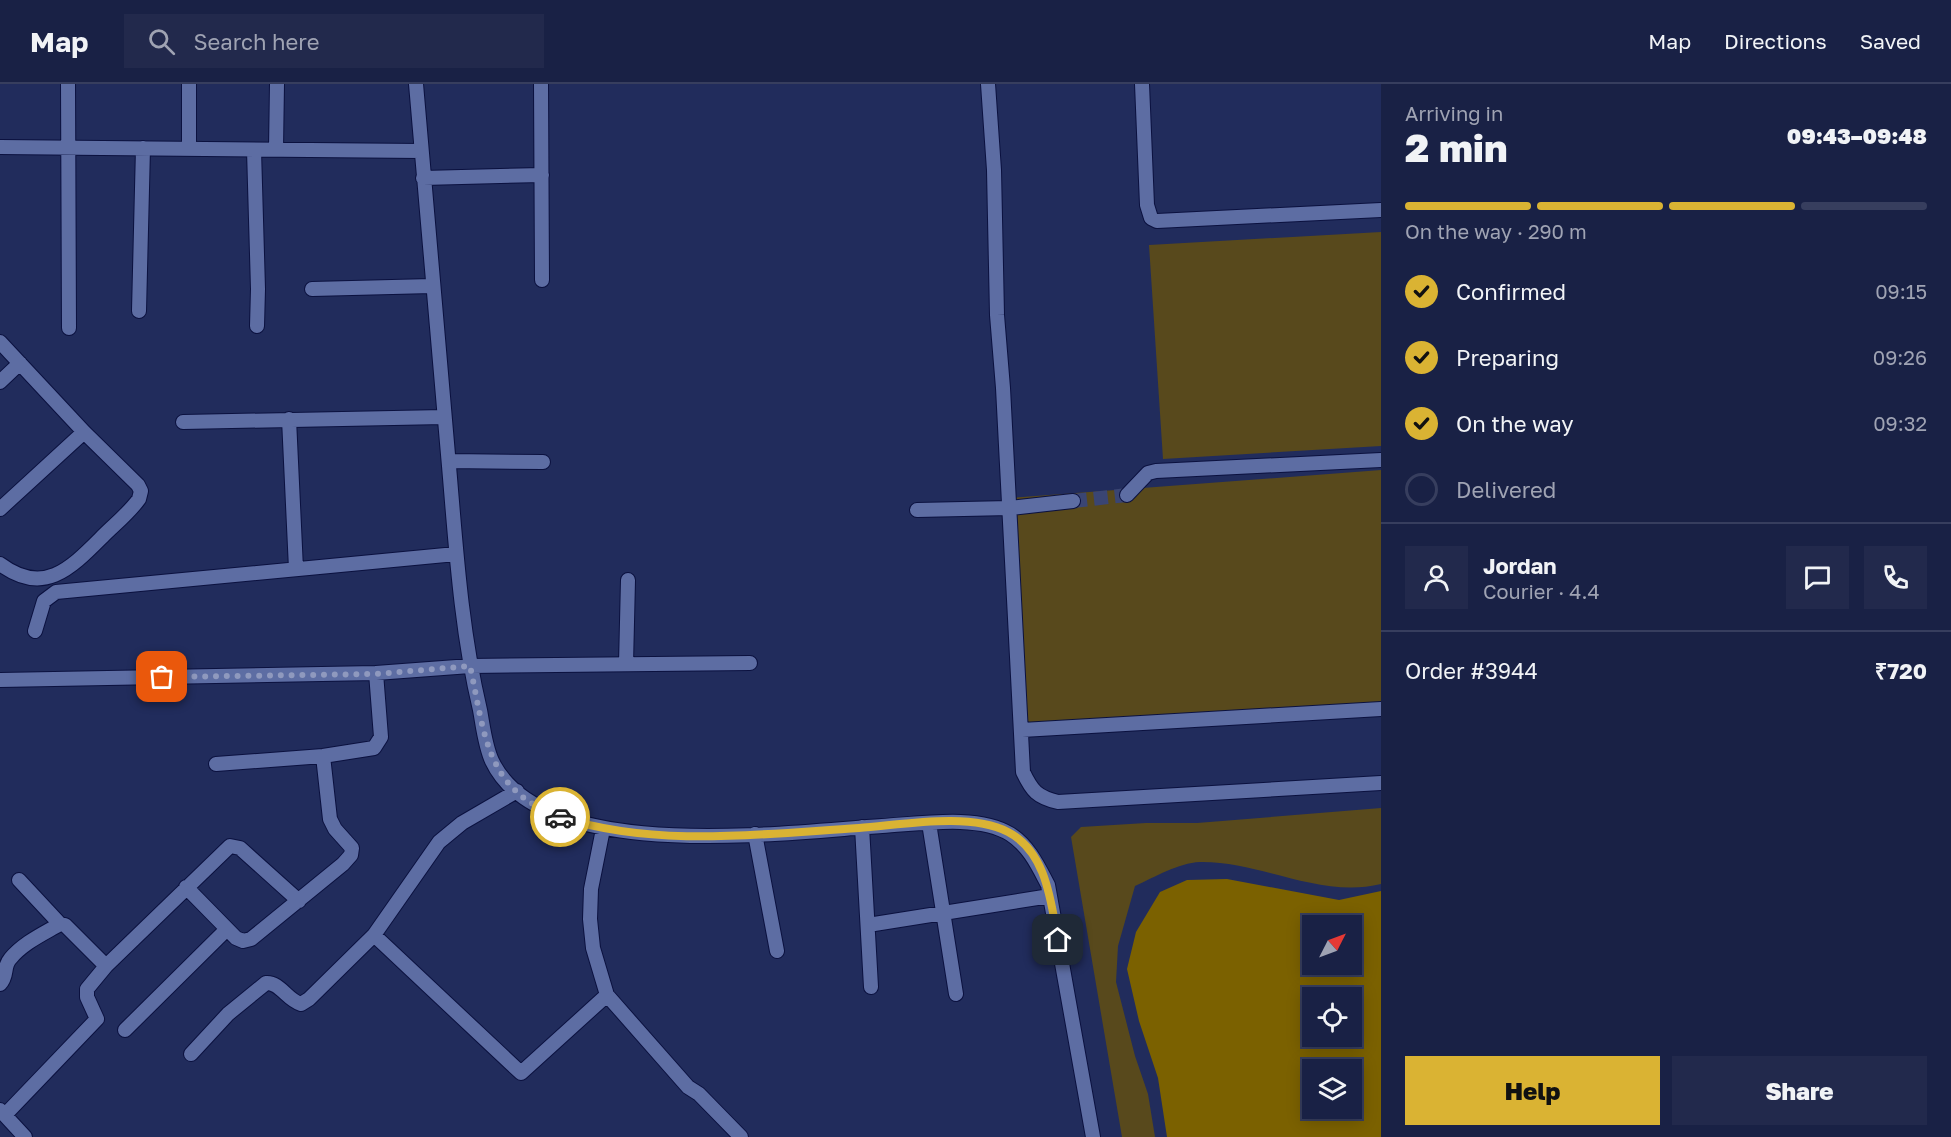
<!DOCTYPE html>
<meta charset="utf-8">
<style>
body{margin:0;font-family:"Golos Text",sans-serif;background:#22294c;color:#f1f3f6;height:100vh;display:flex;flex-direction:column;font-size:22px;white-space:nowrap}
*{box-sizing:border-box;margin:0}
p{font-size:20px;color:#9fa3b3}
.icon{flex:none;width:33px;height:33px;fill:none;stroke:currentColor;stroke-width:2;stroke-linecap:round;stroke-linejoin:round}
.map{position:relative;flex:1;overflow:hidden}
.side{display:flex;flex-direction:column;background:#192145;width:570px}
.side>*{flex:none}
.needle{width:39px;rotate:48deg}
.fabs{position:absolute;left:1302px;top:831px;display:grid;gap:12px}
.fabs a{display:grid;place-items:center;width:60px;height:60px;border-radius:0px;background:#192145;box-shadow:0 3px 15px #0003,0 0 0 2px #373e5e;font-size:30px}
.pin{position:absolute;display:grid;place-items:center;width:51px;height:51px;color:#fff;margin:-26px;border-radius:12px;box-shadow:0 3px 9px #0006}
.courier{position:absolute;display:grid;place-items:center;width:60px;height:60px;margin:-30px;border:4px solid #dab333;border-radius:50%;background:#fff;color:#222;box-shadow:0 2px 8px #0007}
.summary em{font-style:normal;font-weight:800}
.summary div{display:flex;flex-direction:column-reverse}
.summary{display:flex;align-items:center;justify-content:space-between;height:102px;padding:0 24px}
h1{font-size:39px;font-weight:800;line-height:45px}
.bar{display:grid;grid-template-columns:repeat(4,1fr);gap:9px 6px;align-content:center;height:72px;padding:0 24px}
.bar i{height:8px;border-radius:4px;background:#373e5e}
.bar .on{background:#dab333}
.bar p{grid-column:span 4}
.line{display:flex;align-items:center;gap:15px;padding:0 24px;border-top:2px solid #373e5e}
.line div{flex:1}
.round{display:grid;place-items:center;flex:none;width:63px;height:63px;border-radius:0px;background:#22294c}
ol{padding:0 24px;list-style:none}
li{display:flex;align-items:center;gap:18px;height:66px}
li p{margin-inline-start:auto}
li .icon{padding:6px;border-radius:50%;background:#dab333;color:#111;stroke-width:4}
li:last-child{color:#9fa3b3}
li i{width:33px;height:33px;border:3px solid #373e5e;border-radius:50%}
.primary-button{display:flex;gap:12px;margin-top:auto;padding:12px 24px}
.primary-button a{flex:1;height:69px;border-radius:0px;background:#dab333;color:#111;font-size:24px;font-weight:800;line-height:69px;text-align:center}
.primary-button a+a{background:#22294c;color:#f1f3f6}
header{display:flex;align-items:center;gap:36px;box-sizing:border-box;height:84px;padding:0 30px;background:#192145;border-bottom:2px solid #373e5e}
header strong{font-size:28px}
nav{display:flex;gap:33px;margin-inline-start:auto;font-size:21px}
.search{width:420px;height:54px;background:#22294c;display:flex;align-items:center;gap:15px;box-sizing:border-box;padding:0 21px;border-radius:0px;color:#9fa3b3;font-size:22px}
main{display:flex;flex:1;min-height:0}
.map>svg:first-child{display:block}
.green{fill:#58491c}
.forest{fill:#7b6100;fill-rule:evenodd}
.lines{fill:none;stroke-linecap:round;stroke-linejoin:round}
.minor-tunnel{stroke:#3a4573;stroke-width:14;stroke-dasharray:14 7;stroke-linecap:butt}
.minor-casing{stroke:#0b113f;stroke-width:16}
.minor{stroke:#5d6da3;stroke-width:14}
.done{stroke:#8f99be;stroke-width:6;stroke-dasharray:0 10.8}
.route{stroke:#dab333;stroke-width:8}
</style>
<header>
<strong>Map</strong>
<div class="search"><svg class="icon" aria-label="search" viewBox="0 0 24 24"><circle cx="10" cy="10" r="6"/><path d="M15 15l6 6"/></svg>Search here</div>
<nav><a>Map</a><a>Directions</a><a>Saved</a></nav>
</header>
<main>
<div class="map">
<svg width="1381" height="1053" viewBox="0 0 1381 1053">
<rect width="100%" height="100%" fill="#212c5c"/>
<!-- green -->
<path class="green" d="M1381 148V362L1163 375 1149 161Z
M1381 386V625L1029 652 1010 414Z
M1381 724V800C1320 815 1261 777 1200 778 1178 779 1155 793 1135 802L1118 862 1116 898 1135 972 1148 1010 1155 1053H1122L1071 753 1081 743 1146 739H1197Z"/>
<!-- forest -->
<path class="forest" d="M1227 795 1339 816 1381 807V1053H1167L1158 994 1139 937 1127 885 1136 848 1160 808 1187 796ZM1312 842H1352V880H1312ZM1312 914H1352V952H1312ZM1312 986H1352V1024H1312Z"/>
<g class="lines">
<!-- minor-tunnel -->
<path class="minor-tunnel" d="M1073 417 1127 411"/>
<defs>
<path id="minor" d="M68 0 69 244
M416 0C426 127 439 254 449 382 456 464 461 546 480 626 483 642 485 662 492 677 542 782 786 748 882 742 919 740 978 730 1010 750 1029 762 1038 782 1048 801L1093 1053
M541 0 542 196
M988 0 994 86 997 231 1003 304 1023 688C1032 707 1037 713 1058 718L1381 699
M1142 0 1147 121 1151 134 1157 137 1381 126
M0 63 421 67
M189 65V0
M276 65 277 0
M254 66 258 205 257 242
M423 94 542 91
M312 205 432 202
M139 227 143 64
M0 258 84 348 0 425
M0 298 20 279
M289 335 296 485
M183 338 444 333
M449 377 543 378
M1127 411 1148 389 1156 387 1381 376
M917 426 1010 424 1073 417
M0 480C44 513 71 484 103 452 115 440 129 429 139 415L141 407 138 401 84 348
M35 547 44 517 56 508 456 470
M626 580 628 496
M0 596 376 589 470 582 750 579
M1022 646 1381 625
M216 680 323 672 374 664 381 653 376 589
M929 739 956 910
M862 743 871 903
M603 745 591 805 590 835 593 864 607 911 688 1003 699 1010 741 1053
M755 750 777 867
M19 796 60 840
M186 803 236 854 243 857 251 855 343 780 351 771 352 764 335 745 330 735 323 672
M868 841 1050 812
M374 851 521 989 607 911
M0 900C8 892 3 883 10 875 23 859 43 850 60 840L65 841 106 882 230 762 240 764 299 817
M125 946 227 845
M191 970 228 930 266 899C280 898 287 916 301 920L309 915 374 851 439 758 462 739 517 707
M0 1026 25 1053
M5 1031 97 935 87 913V905L106 882"/>
</defs>
<!-- minor casing -->
<use href="#minor" class="minor-casing"/>
<!-- minor -->
<use href="#minor" class="minor"/>
</g>
<g class="lines">
<!-- done -->
<path class="done" d="M162 593 376 590 470 582C485 650 485 706 560 733"/>
<!-- route -->
<path class="route" d="M560 733C656 764 761 750 859 744 902 741 969 728 1008 748 1047 768 1051 819 1058 856"/>
</g>
</svg>
<div class="fabs">
<a><svg class="needle" viewBox="-14 -14 28 28"><path d="M0-13l5 13h-10z" fill="#e53935"/><path d="M0 13l5-13h-10z" fill="#9fa3b3"/></svg></a>
<a><svg class="icon" aria-label="locate" viewBox="0 0 24 24"><circle cx="12" cy="12" r="6"/><path d="M12 2v4M12 18v4M2 12h4M18 12h4"/></svg></a>
<a><svg class="icon" aria-label="layers" viewBox="0 0 24 24"><path d="M12 4l9 5-9 5-9-5zM3 14l9 5 9-5"/></svg></a>
</div>
<div class="pin" style="left:162px;top:593px;background:#ea580c"><svg class="icon" aria-label="bag" viewBox="0 0 24 24"><path d="M5 8h14l-1 12H6zM9 8a3 3 0 0 1 6 0"/></svg></div>
<div class="pin" style="left:1058px;top:856px;background:#1f2937"><svg class="icon" aria-label="home" viewBox="0 0 24 24"><path d="M3 11l9-7 9 7M6 9v11h12V9"/></svg></div>
<div class="courier" style="left:560px;top:733px"><svg class="icon" aria-label="car" viewBox="0 0 24 24"><path d="M5 17H2v-5l4-1 3-4h7l3 4 3 1v5h-3M9 17h6M6 11h13"/><circle cx="7" cy="17" r="2"/><circle cx="17" cy="17" r="2"/></svg></div>
</div>
<section class="side">
<div class="summary"><div><h1>2 min</h1><p>Arriving in</p></div><em>09:43–09:48</em></div>
<div class="bar"><i class="on"></i><i class="on"></i><i class="on"></i><i></i><p>On the way · 290 m</p></div>
<ol>
<li><svg class="icon" aria-label="check" viewBox="0 0 24 24"><path d="M5 12l5 5 9-10"/></svg>Confirmed<p>09:15</p></li>
<li><svg class="icon" aria-label="check" viewBox="0 0 24 24"><path d="M5 12l5 5 9-10"/></svg>Preparing<p>09:26</p></li>
<li><svg class="icon" aria-label="check" viewBox="0 0 24 24"><path d="M5 12l5 5 9-10"/></svg>On the way<p>09:32</p></li>
<li><i></i>Delivered</li>
</ol>
<div class="line" style="height:108px"><a class="round"><svg class="icon" aria-label="person" viewBox="0 0 24 24"><circle cx="12" cy="8" r="4"/><path d="M4 21q1-7 8-7t8 7"/></svg></a><div><b>Jordan</b><p>Courier · 4.4</p></div><a class="round"><svg class="icon" aria-label="chat" viewBox="0 0 24 24"><path d="M4 5h16v11H9l-5 4z"/></svg></a><a class="round"><svg class="icon" aria-label="phone" viewBox="0 0 24 24"><path d="M5 4h4l2 5-3 2q2 4 5 5l2-3 5 2v4C11 20 4 13 5 4z"/></svg></a></div>
<div class="line" style="height:78px"><div>Order #3944</div><b>₹720</b></div>
<div class="primary-button"><a>Help</a><a>Share</a></div>
</section>
</main>
